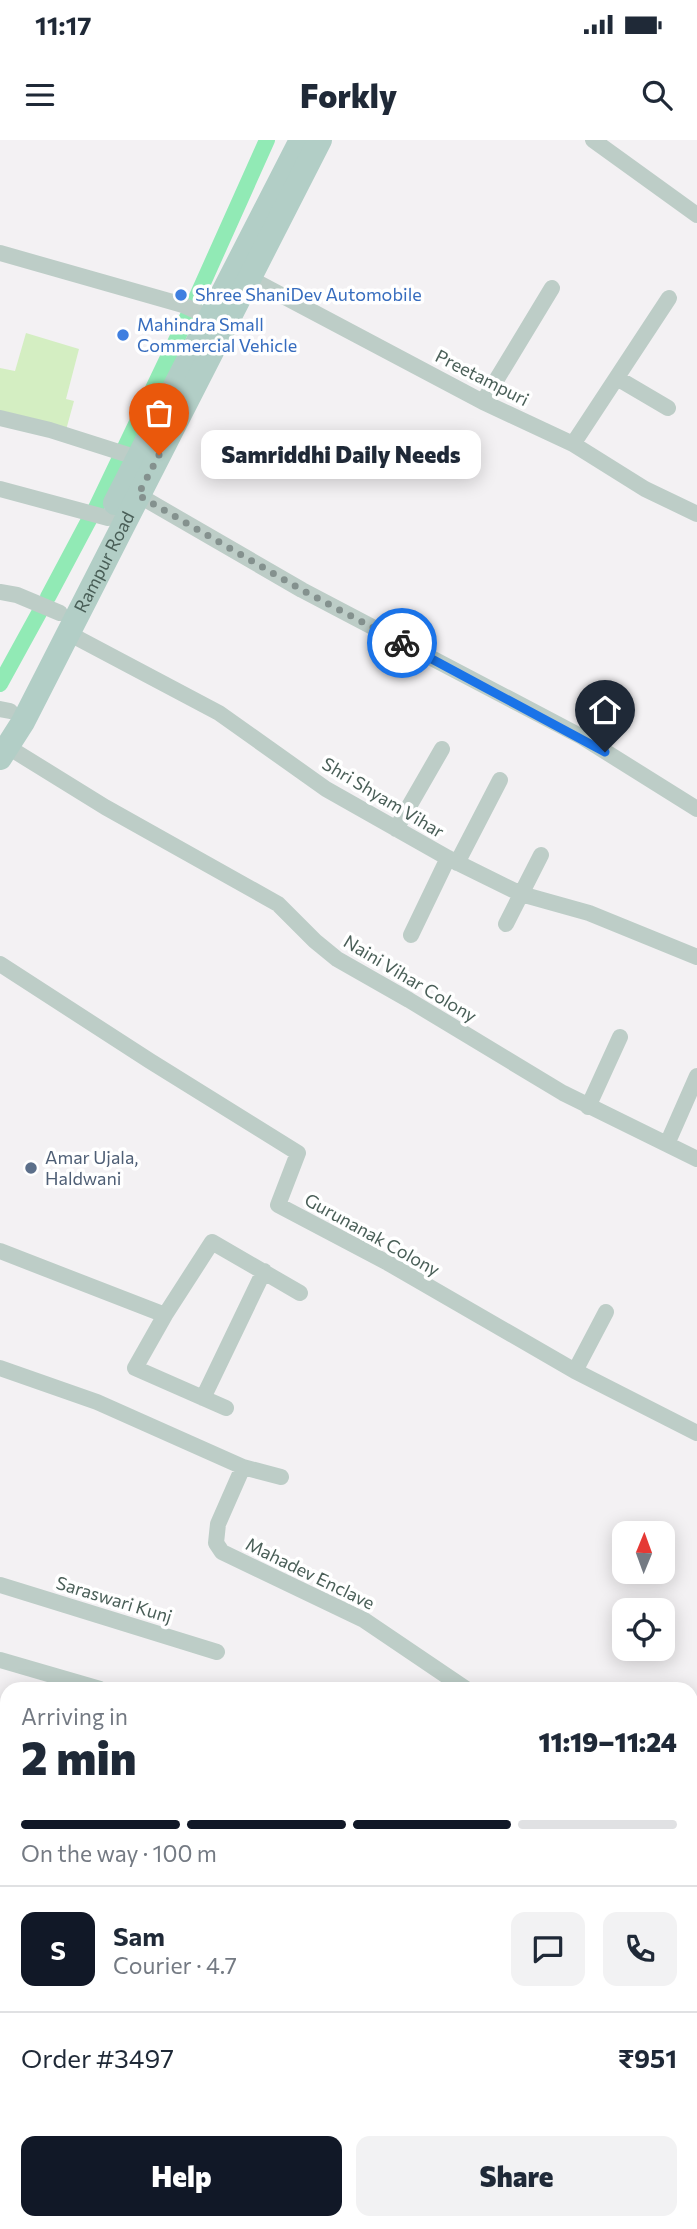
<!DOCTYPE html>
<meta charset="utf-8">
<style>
body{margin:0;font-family:Commissioner,sans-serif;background:#f2f2f3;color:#1f2937;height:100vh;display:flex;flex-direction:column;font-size:26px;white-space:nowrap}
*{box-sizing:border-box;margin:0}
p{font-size:23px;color:#747a83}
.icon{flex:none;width:38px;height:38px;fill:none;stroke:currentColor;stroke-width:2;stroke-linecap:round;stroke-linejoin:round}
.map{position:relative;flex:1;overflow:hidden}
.drawer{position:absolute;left:0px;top:1542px;width:698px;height:548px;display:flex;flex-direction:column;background:#fff;border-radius:21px 21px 0 0;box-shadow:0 4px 18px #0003}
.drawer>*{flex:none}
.needle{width:46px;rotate:1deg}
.controls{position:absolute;left:612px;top:1381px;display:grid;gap:14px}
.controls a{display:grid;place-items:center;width:63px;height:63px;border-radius:14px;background:#fff;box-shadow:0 4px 18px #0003;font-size:35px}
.pin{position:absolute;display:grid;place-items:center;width:60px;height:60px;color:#fff;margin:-72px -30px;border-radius:50% 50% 50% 0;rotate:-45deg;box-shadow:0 0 7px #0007}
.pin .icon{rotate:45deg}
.courier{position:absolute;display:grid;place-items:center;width:70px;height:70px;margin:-35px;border:5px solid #1a73e8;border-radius:50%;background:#fff;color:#222;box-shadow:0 2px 9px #0007}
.bubble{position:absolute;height:49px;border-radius:14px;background:#fff;box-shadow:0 4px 18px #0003;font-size:23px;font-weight:800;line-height:49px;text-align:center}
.head em{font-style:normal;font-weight:800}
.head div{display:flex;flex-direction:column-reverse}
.head{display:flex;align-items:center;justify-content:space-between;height:119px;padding:0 21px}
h1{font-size:46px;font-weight:800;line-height:52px}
.bar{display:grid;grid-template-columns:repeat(4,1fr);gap:10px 7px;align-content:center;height:84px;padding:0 21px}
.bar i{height:9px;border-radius:5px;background:#e0e1e3}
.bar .active{background:#111827}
.bar p{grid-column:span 4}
.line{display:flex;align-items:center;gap:18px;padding:0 21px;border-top:2px solid #e0e1e3}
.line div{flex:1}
.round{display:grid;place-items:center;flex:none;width:74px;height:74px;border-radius:14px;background:#f2f2f3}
.action{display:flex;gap:14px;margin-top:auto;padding:14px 21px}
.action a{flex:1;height:80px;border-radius:14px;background:#111827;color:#fff;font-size:28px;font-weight:800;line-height:80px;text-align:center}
.action a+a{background:#f2f2f3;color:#1f2937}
.status{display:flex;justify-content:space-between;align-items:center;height:49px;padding:0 35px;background:#fff;direction:ltr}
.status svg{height:19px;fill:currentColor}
header{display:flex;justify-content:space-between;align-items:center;height:91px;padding:0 21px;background:#fff;font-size:32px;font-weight:800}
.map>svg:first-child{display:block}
.green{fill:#d4eec2}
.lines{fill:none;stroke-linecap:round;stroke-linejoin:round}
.canal{stroke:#91eab5;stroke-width:16}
.street{stroke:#bdcdc7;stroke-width:16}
.primary{stroke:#b2cec6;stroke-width:24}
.done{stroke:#84918e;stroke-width:7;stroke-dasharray:0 12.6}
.route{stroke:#1a73e8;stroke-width:9}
.shop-dot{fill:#3f7fe0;stroke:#fff;stroke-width:2.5}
.service-dot{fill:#5c6f8a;stroke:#fff;stroke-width:2.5}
.labels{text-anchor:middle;stroke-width:7;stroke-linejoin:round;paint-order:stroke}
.shop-label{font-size:18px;fill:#366cbe;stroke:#fff;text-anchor:start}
.street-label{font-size:18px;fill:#495e57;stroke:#fff}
.service-label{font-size:18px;fill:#4e5e75;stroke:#fff;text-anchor:start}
</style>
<div class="status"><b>11:17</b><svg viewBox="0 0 49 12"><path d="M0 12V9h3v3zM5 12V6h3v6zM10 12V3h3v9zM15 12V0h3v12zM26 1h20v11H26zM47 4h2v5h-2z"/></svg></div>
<header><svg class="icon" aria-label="menu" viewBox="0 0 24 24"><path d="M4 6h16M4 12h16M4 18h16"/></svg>Forkly<svg class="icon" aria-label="search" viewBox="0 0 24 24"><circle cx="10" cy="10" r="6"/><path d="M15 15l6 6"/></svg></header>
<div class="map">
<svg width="697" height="2089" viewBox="0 0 697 2089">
<rect width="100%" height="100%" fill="#f3f1f3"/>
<!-- green -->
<path class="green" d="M26 193 79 209 66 259 74 261 66 290 0 274V228L15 231Z
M0 1649 7 1651V1754L0 1752Z"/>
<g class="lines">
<!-- canal -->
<path class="canal" d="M96 368 194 163 267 0
M48 457 90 378
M0 544 39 473"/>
<!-- street -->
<path class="street" d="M593 0 697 75
M0 113 183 165 209 177
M249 138 483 262 573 304 645 349 697 374
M617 238 668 268
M483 262 552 148
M0 278 50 290 138 318
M573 304 669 158
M0 349 108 378
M138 355 302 450 582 597 697 669
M0 452 17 455 60 473
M68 493 219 573 326 649 448 718 521 754 589 773 697 817
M0 569 10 571
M8 607 105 667 278 764 315 801 337 819 409 860 563 953 697 1019
M396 689 442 609
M457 723 500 640
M506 784 541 715
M411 795 448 718
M0 824 150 921 298 1013 278 1065 388 1123 575 1231 697 1293
M588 967 620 897
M667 1004 697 936
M0 1111 165 1175
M0 1228 97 1262 243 1327 218 1384 216 1403 222 1412 364 1480 466 1549
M575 1231 606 1172
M203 1258 264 1131
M226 1268 135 1228 165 1175 212 1102 300 1153
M243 1327 281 1337
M0 1445 217 1512
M0 1520 100 1549
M691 1663 697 1665
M0 1911 7 1913
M0 2025 7 2028
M204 2082 217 2089
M372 2082 387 2089"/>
<!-- primary -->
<g class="primary">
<path d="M115 363 301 0"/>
<path id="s1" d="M0 618 23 582 320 0"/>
</g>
</g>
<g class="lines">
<!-- done -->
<path class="done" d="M159 315 138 355 302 450 402 503"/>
<!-- route -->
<path class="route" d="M402 503 605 612"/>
</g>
<!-- markers -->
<g class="shop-dot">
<circle cx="181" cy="155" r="7"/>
<circle cx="123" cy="195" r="7"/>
</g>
<circle class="service-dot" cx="31" cy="1028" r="7"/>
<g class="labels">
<!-- shop labels -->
<g class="shop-label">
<text x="195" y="161">Shree ShaniDev Automobile</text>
<text x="137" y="191">Mahindra Small<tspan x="137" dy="21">Commercial Vehicle</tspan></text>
</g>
<!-- street labels -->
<g class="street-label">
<text transform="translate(482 238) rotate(27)" y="6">Preetampuri</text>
<text dy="6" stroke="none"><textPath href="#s1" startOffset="222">Rampur Road</textPath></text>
<text transform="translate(383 658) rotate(31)" y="6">Shri Shyam Vihar</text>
<text transform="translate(410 839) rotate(31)" y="6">Naini Vihar Colony</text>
<text transform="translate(372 1095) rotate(29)" y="6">Gurunanak Colony</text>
<text transform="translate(310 1434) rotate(26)" y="6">Mahadev Enclave</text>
<text transform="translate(114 1460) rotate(17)" y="6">Saraswari Kunj</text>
</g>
<!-- service labels -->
<g class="service-label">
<text x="45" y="1024">Amar Ujala,<tspan x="45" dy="21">Haldwani</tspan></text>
</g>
</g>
</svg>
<div class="controls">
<a><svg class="needle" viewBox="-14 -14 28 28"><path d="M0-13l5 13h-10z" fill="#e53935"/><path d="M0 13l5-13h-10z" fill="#747a83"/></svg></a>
<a><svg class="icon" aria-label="locate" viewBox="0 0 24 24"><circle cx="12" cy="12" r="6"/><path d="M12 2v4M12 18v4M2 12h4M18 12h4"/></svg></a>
</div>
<div class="pin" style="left:159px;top:315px;background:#ea580c"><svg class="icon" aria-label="bag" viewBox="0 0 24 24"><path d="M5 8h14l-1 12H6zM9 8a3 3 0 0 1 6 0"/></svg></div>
<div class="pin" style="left:605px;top:612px;background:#1f2937"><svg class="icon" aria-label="home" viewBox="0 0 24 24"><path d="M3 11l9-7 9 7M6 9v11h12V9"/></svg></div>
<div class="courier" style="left:402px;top:503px"><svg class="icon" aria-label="bike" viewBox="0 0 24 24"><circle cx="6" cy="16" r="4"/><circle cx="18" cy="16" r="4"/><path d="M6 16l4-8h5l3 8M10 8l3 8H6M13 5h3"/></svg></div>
<div class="bubble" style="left:201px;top:290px;width:280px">Samriddhi Daily Needs</div>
<section class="drawer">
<div class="head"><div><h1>2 min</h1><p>Arriving in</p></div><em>11:19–11:24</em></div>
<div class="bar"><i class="active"></i><i class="active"></i><i class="active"></i><i></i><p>On the way · 100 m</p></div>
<div class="line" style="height:126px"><b class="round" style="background:#111827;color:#fff">S</b><div><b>Sam</b><p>Courier · 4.7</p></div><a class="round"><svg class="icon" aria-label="chat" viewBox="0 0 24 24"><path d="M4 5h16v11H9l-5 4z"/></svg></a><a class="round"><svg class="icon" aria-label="phone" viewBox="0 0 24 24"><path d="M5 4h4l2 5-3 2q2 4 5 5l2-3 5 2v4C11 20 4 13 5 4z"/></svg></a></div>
<div class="line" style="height:91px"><div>Order #3497</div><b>₹951</b></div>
<div class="action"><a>Help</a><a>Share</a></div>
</section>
</div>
